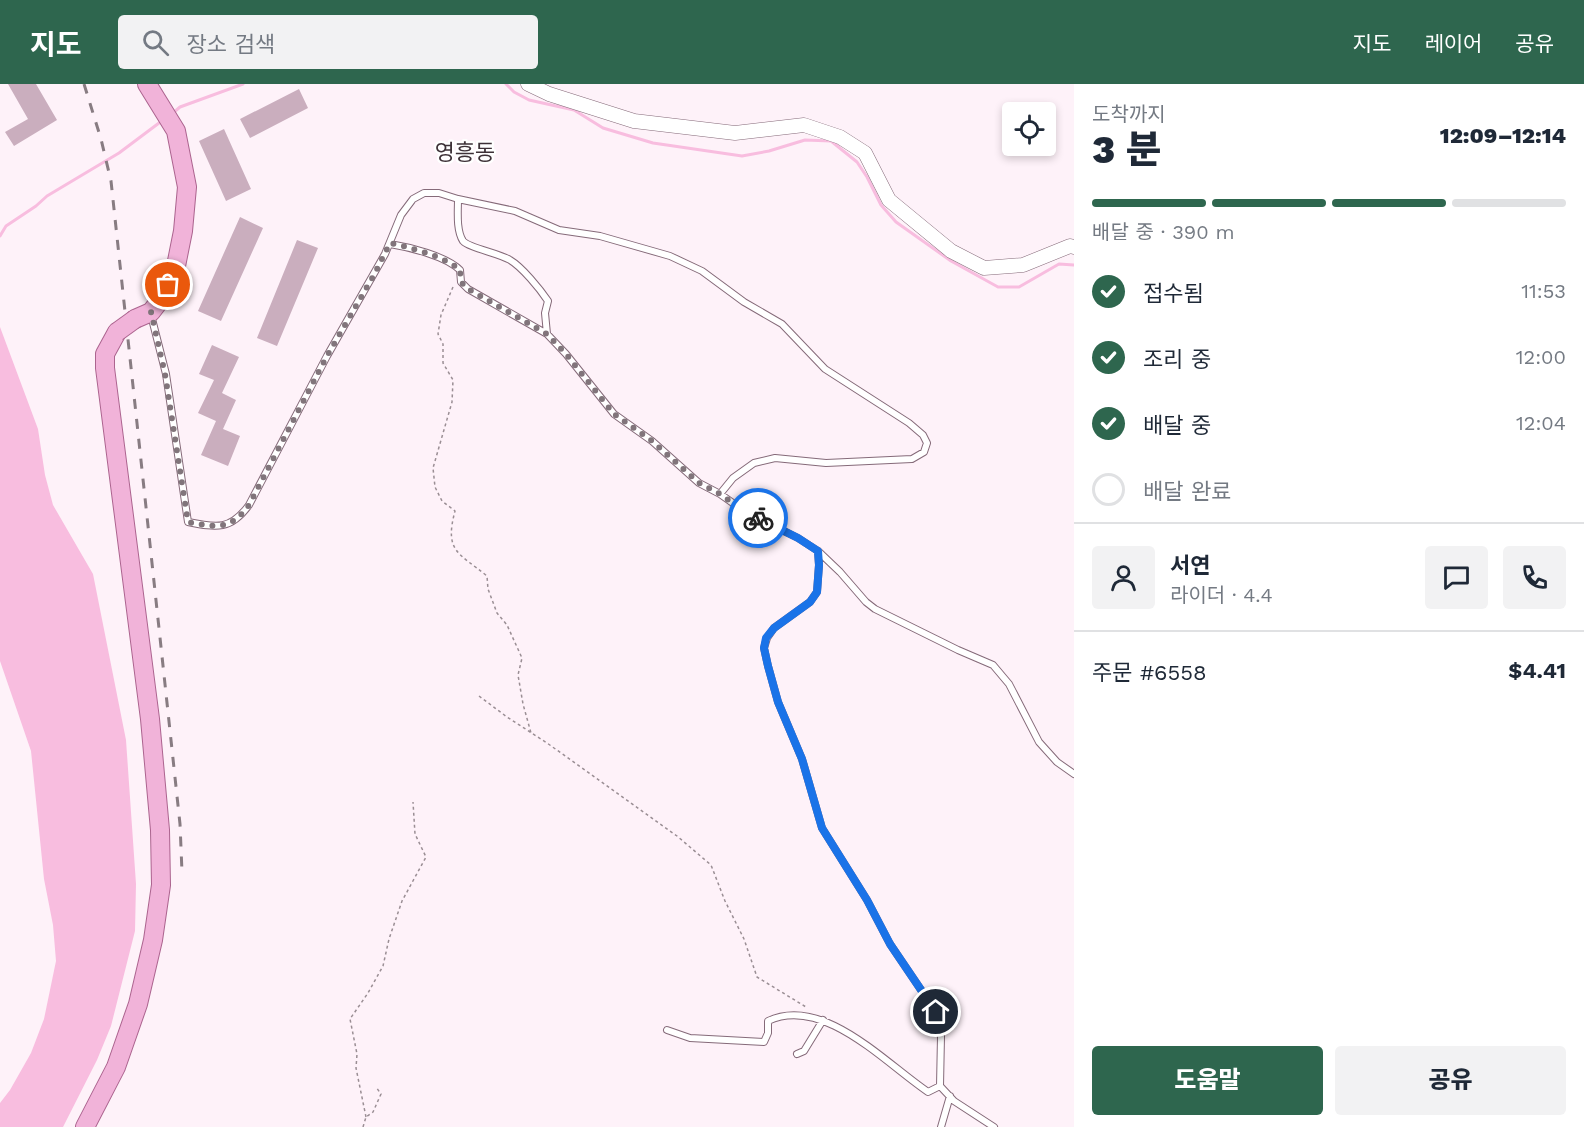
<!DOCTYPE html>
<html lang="ko">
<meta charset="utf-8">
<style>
body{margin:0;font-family:"Work Sans","Noto Sans KR",sans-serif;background:#f2f2f3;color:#1f2937;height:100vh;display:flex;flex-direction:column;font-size:22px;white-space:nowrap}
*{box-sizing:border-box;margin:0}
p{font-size:20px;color:#747a83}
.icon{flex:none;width:33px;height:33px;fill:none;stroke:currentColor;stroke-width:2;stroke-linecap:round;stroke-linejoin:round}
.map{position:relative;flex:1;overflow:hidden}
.details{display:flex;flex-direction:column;background:#fff;width:510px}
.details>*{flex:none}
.tools{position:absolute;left:1002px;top:18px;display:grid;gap:12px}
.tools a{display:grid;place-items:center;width:54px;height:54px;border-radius:6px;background:#fff;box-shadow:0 3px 9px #0003;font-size:30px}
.pin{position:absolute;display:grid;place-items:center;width:51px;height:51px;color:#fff;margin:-26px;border:3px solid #fff;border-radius:50%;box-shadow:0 2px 6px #0007}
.courier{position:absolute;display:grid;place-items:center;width:60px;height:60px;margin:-30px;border:4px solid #1a73e8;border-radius:50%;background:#fff;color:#222;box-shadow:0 2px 8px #0007}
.head em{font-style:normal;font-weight:800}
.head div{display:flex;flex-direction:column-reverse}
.head{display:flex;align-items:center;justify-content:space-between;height:102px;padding:0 18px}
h1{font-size:39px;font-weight:800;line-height:45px}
.bar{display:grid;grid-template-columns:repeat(4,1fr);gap:9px 6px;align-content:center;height:72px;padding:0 18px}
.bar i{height:8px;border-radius:4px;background:#e0e1e3}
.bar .active{background:#2e664e}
.bar p{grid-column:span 4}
.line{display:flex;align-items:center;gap:15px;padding:0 18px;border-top:2px solid #e0e1e3}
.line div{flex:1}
.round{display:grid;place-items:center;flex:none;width:63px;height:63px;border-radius:6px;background:#f2f2f3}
ol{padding:0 18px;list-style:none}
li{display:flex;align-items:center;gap:18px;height:66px}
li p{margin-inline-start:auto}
li .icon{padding:6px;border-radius:50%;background:#2e664e;color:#fff;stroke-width:4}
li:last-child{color:#747a83}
li i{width:33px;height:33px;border:3px solid #e0e1e3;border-radius:50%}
.action{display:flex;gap:12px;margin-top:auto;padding:12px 18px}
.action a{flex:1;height:69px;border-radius:6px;background:#2e664e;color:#fff;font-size:24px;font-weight:800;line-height:69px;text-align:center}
.action a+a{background:#f2f2f3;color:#1f2937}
header{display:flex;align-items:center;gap:36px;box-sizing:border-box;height:84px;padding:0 30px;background:#2e664e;color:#fff}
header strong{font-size:28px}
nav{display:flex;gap:33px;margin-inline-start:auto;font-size:21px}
.search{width:420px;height:54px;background:#f2f2f3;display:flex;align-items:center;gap:15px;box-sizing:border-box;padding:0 21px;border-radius:6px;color:#747a83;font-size:22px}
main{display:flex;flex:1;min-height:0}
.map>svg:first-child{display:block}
.water{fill:#f8bddf}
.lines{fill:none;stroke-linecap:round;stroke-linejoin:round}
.stream{stroke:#f8bddf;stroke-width:3}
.building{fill:#caaebe}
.service-casing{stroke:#856a79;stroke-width:8}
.tertiary-casing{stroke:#856a79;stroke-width:15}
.primary-casing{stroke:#ac648f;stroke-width:20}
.path{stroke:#9a8e94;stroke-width:1.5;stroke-dasharray:3 3;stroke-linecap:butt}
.service{stroke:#fff;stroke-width:6}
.tertiary{stroke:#fff;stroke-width:14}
.primary{stroke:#f1b3d9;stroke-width:18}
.rail{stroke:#887c82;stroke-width:3;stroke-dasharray:10 10;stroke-linecap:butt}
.primary-bridge-casing{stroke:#ac648f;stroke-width:20;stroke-linecap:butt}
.primary-bridge{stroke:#f1b3d9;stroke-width:18}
.done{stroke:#81757b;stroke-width:6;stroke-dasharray:0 10.8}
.route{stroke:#1a73e8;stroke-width:8}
.labels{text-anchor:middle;stroke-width:4.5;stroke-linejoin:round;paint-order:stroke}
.quarter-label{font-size:22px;fill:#3d3137;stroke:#fff}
</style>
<header>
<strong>지도</strong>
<div class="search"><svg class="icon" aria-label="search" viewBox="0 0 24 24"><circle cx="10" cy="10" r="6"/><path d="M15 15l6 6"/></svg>장소 검색</div>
<nav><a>지도</a><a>레이어</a><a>공유</a></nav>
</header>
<main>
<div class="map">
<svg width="1074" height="1043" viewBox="0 0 1074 1043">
<rect width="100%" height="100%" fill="#fef2f9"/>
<!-- water -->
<path class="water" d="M0 243 38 345 45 391 53 421 93 490 126 656 136 800 135 847 111 942 97 976 63 1043H0V1019L10 1006 31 969 44 935 56 877 53 841 44 795 31 667 0 577Z"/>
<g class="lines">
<!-- stream -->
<path class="stream" d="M506 0 514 8 529 16 574 26 603 44 653 59 742 72 769 67 805 56 831 57 857 78 867 93 881 121 896 138 951 177 998 203H1019L1059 180 1074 181
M173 29 180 23 243 0
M0 152 6 142 36 122 47 112 119 69 163 36"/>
</g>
<!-- building -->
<path class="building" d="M8 0H36L57 36 14 62 5 48 28 35Z
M299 5 308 24 250 54 240 35Z
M224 45 251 105 226 117 199 57Z
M240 133 263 144 221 237 198 227Z
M297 156 318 164 277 262 257 254Z
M212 261 239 273 222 309 236 316 223 345 240 352 228 382 201 371 216 337 198 329 214 296 199 290Z"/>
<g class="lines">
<defs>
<path id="service" d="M458 115 515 127 559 146 600 152 670 172 702 187 744 218 782 240 825 285 909 339 923 351 927 359 924 368 912 375 826 379 775 374 754 379 733 394 720 410
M390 160C409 163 446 172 460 186L461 198 468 205 547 250
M151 231 166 290 188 438C217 444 231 446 249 421L327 272 385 170 401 131 413 115 424 109H439L458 115C458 127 456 146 463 157 469 164 499 169 510 176 522 183 540 205 548 217L545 229 547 250 566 270 614 330 652 357 699 399 720 410 747 429 798 454 818 467 840 488 866 518 875 525 958 566 993 581 1009 600 1039 658 1057 678 1074 690
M818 467 819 481 817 508 810 518 774 544 767 554 764 564 768 582 778 618 802 675 822 744 867 816 890 860 936 928 941 952 940 1002 954 1017 994 1043
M667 946 690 954 764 958 768 949V937C823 911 885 979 928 1008L940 1002
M797 970 804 967 823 936
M941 1043 950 1012"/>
<path id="tertiary" d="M528 0 549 10 634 37 735 49 804 41 840 53 865 69 889 116 951 167 984 184 1023 181 1070 162 1074 163"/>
<path id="primary" d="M135 235 151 228 161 215 175 187 183 147 187 103 176 47 147 0
M85 1043 116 983 138 920 153 856 161 801 160 746 150 635 105 284V270L117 248"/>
</defs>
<!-- service casing -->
<use href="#service" class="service-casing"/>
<!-- tertiary casing -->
<use href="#tertiary" class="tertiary-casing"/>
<!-- primary casing -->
<use href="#primary" class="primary-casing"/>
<!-- path -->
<path class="path" d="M453 203 441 231 438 250 443 260V279L453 296 452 318 433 384 435 403 442 417 455 427C444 468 459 469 487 492L488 505 497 529 507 541 522 574 518 591 523 620 531 649
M479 612 507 633 547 659 677 752 711 781 725 817 744 855 757 893 806 923
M366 1033 356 984 357 970 350 935 368 909 383 882 389 855 402 817 426 773 415 750 413 718
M363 1043 366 1033 373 1028 381 1010 376 1003"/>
<!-- service -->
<use href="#service" class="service"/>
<!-- tertiary -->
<use href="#tertiary" class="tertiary"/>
<!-- primary -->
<use href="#primary" class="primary"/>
<!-- rail -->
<path class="rail" d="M84 0 101 55 111 97 180 740 182 788"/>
<defs>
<path id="primary-bridge" d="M117 248 135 235"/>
</defs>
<!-- primary-bridge casing -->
<use href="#primary-bridge" class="primary-bridge-casing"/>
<!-- primary-bridge -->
<use href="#primary-bridge" class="primary-bridge"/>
</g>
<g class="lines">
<!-- done -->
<path class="done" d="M168 201 161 215 151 228 165 290 188 438C217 444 231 446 249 421L327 272 374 191 390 159C409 163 446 173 460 186L461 198 468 205 547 250 566 270 614 330 652 357 699 399 720 410 747 429 758 434"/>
<!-- route -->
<path class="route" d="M758 434 798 454 818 467 819 481 817 508 810 518 774 544 766 554 764 564 768 582 778 618 802 675 822 744 867 816 890 860 936 928"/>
</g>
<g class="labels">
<!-- quarter labels -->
<g class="quarter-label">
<text x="465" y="76">영흥동</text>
</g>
</g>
</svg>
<div class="tools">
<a><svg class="icon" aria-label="locate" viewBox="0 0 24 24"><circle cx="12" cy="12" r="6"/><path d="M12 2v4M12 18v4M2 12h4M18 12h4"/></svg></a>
</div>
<div class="pin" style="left:168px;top:201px;background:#ea580c"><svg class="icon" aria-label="bag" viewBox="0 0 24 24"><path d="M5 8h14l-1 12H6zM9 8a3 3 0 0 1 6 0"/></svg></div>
<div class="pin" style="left:936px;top:928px;background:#1f2937"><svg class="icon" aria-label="home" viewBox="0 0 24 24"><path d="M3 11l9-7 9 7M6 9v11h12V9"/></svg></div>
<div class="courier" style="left:758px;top:434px"><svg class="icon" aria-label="bike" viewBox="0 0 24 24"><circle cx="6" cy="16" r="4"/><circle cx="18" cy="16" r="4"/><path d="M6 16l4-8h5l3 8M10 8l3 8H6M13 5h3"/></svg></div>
</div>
<section class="details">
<div class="head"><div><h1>3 분</h1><p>도착까지</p></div><em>12:09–12:14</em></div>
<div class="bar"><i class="active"></i><i class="active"></i><i class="active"></i><i></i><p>배달 중 · 390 m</p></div>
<ol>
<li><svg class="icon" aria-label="check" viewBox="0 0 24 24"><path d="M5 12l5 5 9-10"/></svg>접수됨<p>11:53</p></li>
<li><svg class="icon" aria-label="check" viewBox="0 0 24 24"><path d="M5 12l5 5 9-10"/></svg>조리 중<p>12:00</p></li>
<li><svg class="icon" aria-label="check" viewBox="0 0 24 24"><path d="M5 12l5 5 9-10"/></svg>배달 중<p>12:04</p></li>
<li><i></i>배달 완료</li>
</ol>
<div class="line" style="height:108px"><a class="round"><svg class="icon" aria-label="person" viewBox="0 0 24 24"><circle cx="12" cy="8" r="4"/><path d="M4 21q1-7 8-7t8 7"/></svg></a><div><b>서연</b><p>라이더 · 4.4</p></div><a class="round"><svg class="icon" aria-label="chat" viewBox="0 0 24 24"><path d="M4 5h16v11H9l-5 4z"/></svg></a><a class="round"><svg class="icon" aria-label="phone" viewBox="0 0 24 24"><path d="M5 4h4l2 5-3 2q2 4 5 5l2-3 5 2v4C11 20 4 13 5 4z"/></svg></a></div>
<div class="line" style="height:78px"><div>주문 #6558</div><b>$4.41</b></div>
<div class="action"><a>도움말</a><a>공유</a></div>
</section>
</main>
